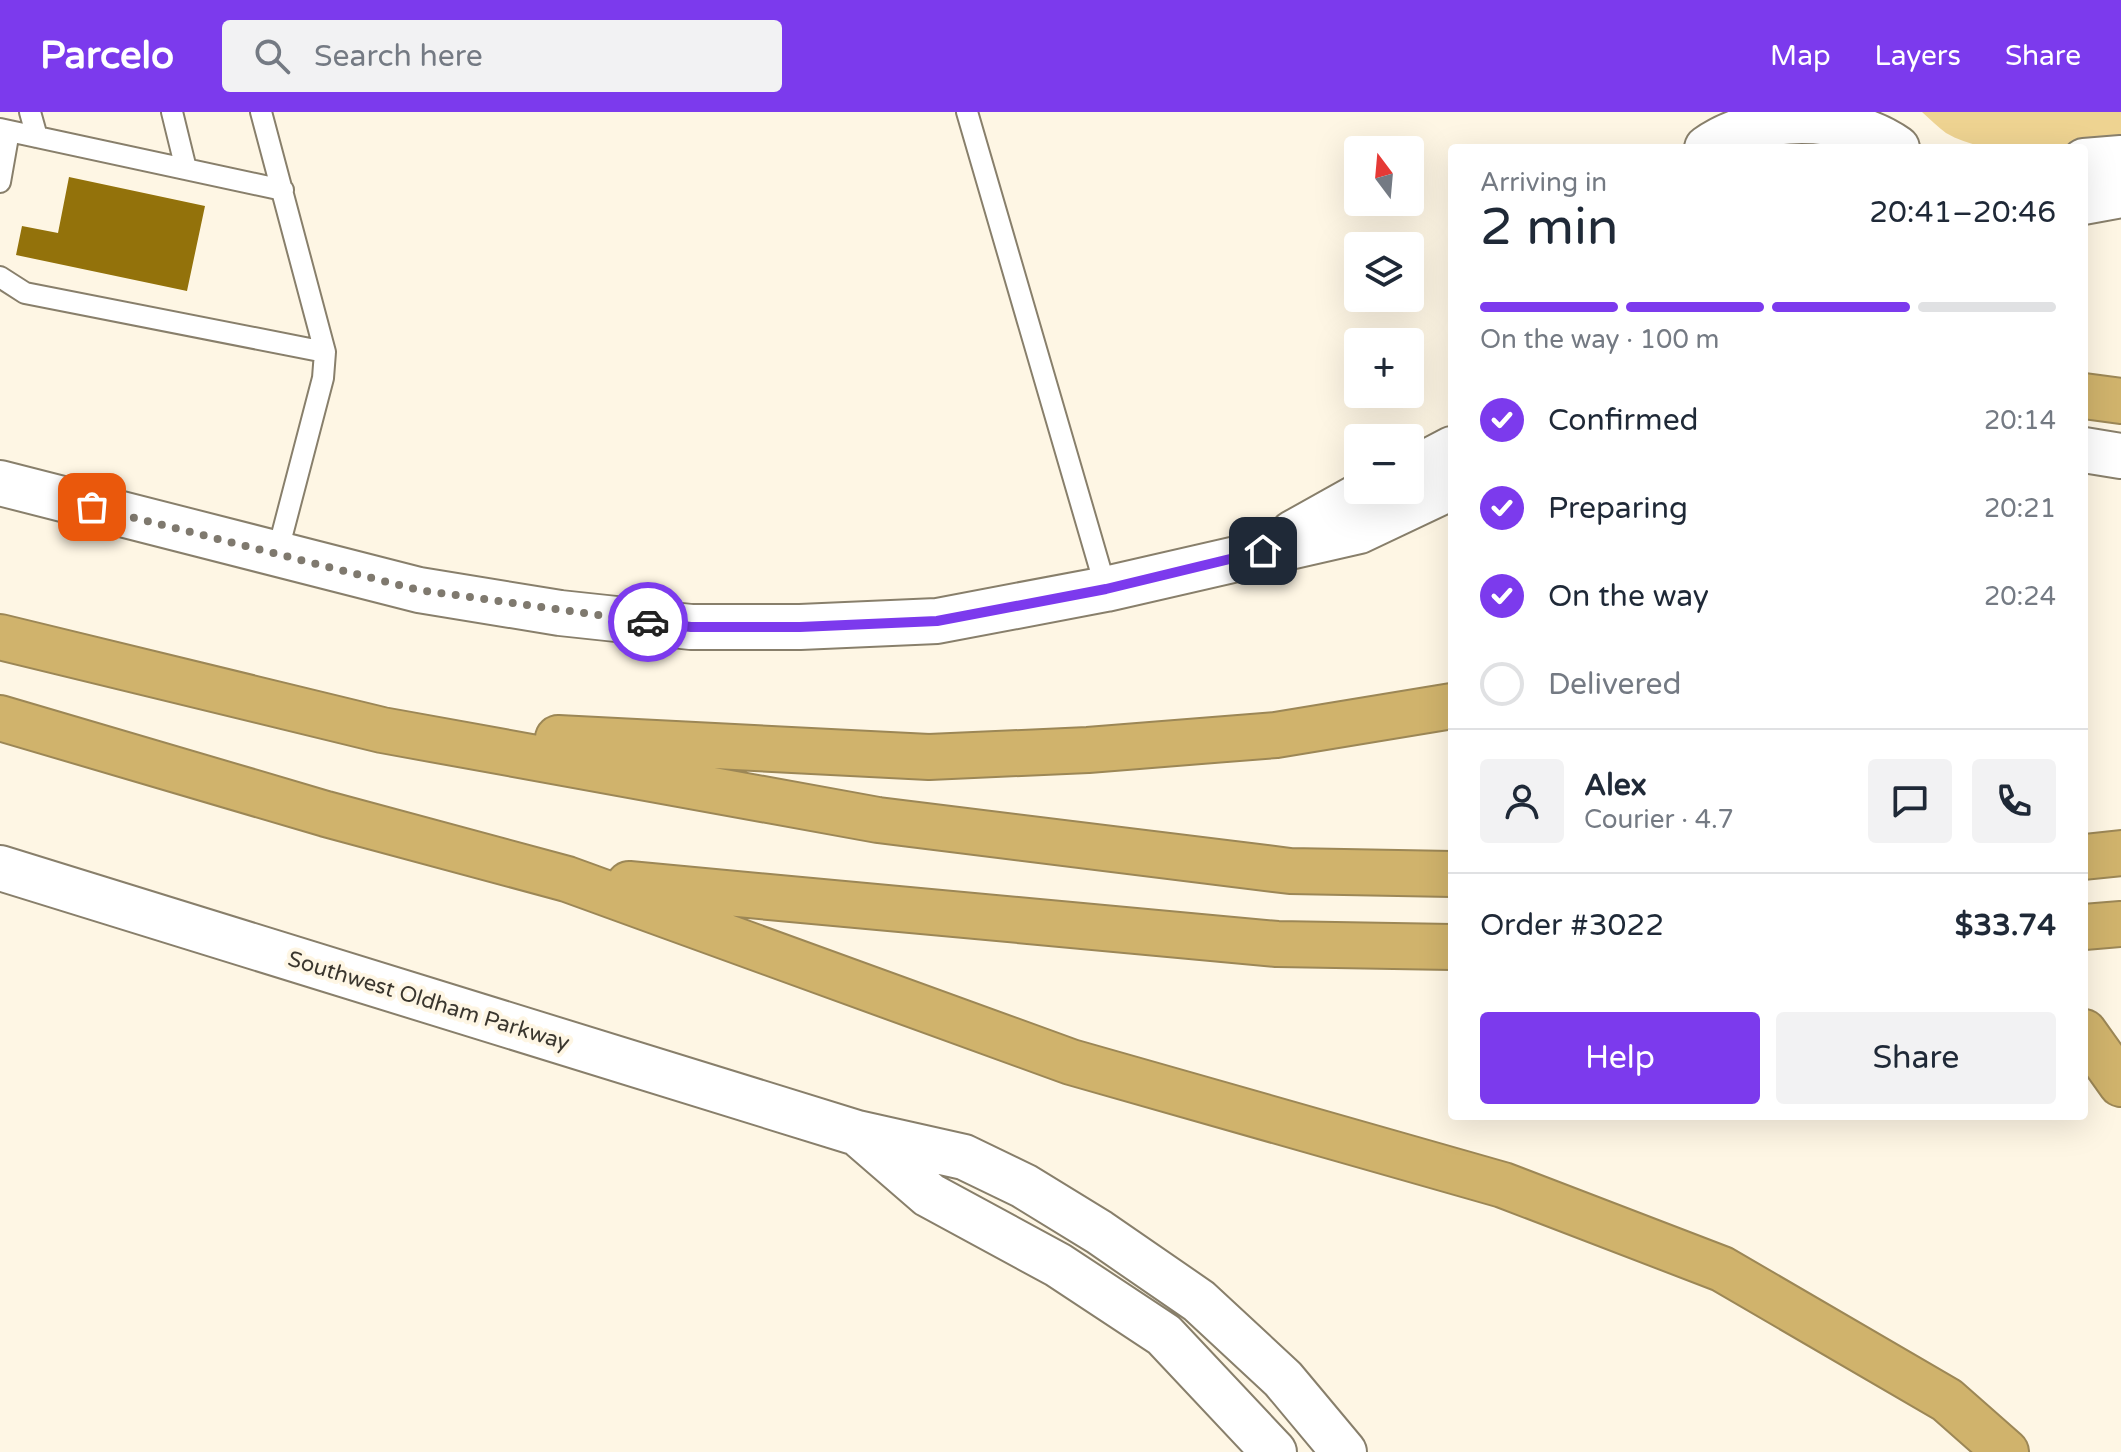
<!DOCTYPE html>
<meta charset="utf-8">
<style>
body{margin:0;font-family:"Varela Round",sans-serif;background:#f2f2f3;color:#1f2937;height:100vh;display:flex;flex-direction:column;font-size:30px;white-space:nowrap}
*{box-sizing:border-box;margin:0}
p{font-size:26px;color:#747a83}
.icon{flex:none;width:44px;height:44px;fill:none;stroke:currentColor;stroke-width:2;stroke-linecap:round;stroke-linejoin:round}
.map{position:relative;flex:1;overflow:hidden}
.sheet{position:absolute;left:1448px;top:32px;width:640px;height:976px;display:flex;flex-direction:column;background:#fff;border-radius:8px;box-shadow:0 8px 32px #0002}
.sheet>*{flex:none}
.needle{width:52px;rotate:344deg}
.tools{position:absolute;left:1344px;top:24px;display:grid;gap:16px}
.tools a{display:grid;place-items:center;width:80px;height:80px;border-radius:8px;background:#fff;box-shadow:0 8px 32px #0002;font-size:40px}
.pin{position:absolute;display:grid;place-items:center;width:68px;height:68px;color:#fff;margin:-34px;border-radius:16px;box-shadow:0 4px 12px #0006}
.courier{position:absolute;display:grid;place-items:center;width:80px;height:80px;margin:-40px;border:6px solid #7c3aed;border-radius:50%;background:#fff;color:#222;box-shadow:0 2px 10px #0007}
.headline em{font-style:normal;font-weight:600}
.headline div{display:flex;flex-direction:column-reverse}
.headline{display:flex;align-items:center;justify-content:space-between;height:136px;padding:0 32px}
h1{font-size:52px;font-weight:600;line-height:60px}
.bar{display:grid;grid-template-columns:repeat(4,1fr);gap:12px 8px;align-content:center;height:96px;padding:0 32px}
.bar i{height:10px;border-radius:6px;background:#e0e1e3}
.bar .selected{background:#7c3aed}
.bar p{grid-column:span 4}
.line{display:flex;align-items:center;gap:20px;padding:0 32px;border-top:2px solid #e0e1e3}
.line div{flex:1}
.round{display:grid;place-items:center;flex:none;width:84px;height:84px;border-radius:8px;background:#f2f2f3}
ol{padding:0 32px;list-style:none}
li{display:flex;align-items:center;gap:24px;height:88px}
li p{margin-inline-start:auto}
li .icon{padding:8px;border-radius:50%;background:#7c3aed;color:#fff;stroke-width:4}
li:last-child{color:#747a83}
li i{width:44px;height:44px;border:4px solid #e0e1e3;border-radius:50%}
.action{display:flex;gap:16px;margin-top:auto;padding:16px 32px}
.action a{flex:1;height:92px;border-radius:8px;background:#7c3aed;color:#fff;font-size:32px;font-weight:600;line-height:92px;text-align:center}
.action a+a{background:#f2f2f3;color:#1f2937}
header{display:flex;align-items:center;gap:48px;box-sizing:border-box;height:112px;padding:0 40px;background:#7c3aed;color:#fff}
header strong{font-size:38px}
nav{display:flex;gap:44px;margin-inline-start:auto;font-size:28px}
.search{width:560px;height:72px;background:#f2f2f3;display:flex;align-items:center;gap:20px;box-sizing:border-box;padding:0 28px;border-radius:8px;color:#747a83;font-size:30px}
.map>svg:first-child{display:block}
.green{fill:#eed391}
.building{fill:#93720b}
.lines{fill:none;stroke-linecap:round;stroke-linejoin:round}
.lane-casing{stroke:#887f6b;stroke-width:24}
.secondary-casing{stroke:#887f6b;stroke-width:48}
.highway-casing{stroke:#9c8756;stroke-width:48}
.lane{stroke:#fff;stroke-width:20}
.secondary{stroke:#fff;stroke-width:44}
.highway{stroke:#d0b36c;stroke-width:44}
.done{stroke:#7f796e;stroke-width:8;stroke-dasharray:0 14.4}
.route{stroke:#7c3aed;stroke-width:10}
.labels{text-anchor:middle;stroke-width:8;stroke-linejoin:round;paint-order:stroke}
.street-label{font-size:22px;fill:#3a362e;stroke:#fef6e4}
</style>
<header>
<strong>Parcelo</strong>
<div class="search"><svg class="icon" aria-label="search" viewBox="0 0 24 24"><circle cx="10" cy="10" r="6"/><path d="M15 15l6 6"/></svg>Search here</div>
<nav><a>Map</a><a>Layers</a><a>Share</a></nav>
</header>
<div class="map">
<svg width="2121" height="1340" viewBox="0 0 2121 1340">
<rect width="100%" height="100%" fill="#fef6e4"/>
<!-- green -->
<path class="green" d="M1922 0H2121V27C2068 35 1996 50 1946 21 1938 15 1930 7 1922 0Z"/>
<!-- building -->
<path class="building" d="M69 65 205 94 187 179 16 143 22 114 58 121Z"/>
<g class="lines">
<defs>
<path id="lane" d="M30 0 37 25
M172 0 186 57
M261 0 325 240 323 266 277 442
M967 0 1106 477
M0 17 283 78
M0 70 9 19
M0 165 25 181 325 240"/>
<path id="secondary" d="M1707 36C1758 0 1845 0 1897 36
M2084 49 2121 46
M2084 90 2121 83
M2084 338 2121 344
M1410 359 1452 337
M0 371 419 478 560 501 691 515H800L937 509 1106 477 1359 419 1452 375
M1293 421 1370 378
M0 756 857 1021 964 1045 1024 1074 1099 1120 1199 1189 1283 1267 1344 1340
M862 1025 929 1083 1058 1153 1164 1223 1274 1340"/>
<path id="highway" d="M2084 284 2121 289
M0 525 382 618 878 708 1290 759 1452 762
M0 606 326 702 567 767 1071 950 1503 1073 1722 1157 1947 1288 2006 1340
M558 626 929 645 1088 638 1276 623 1452 594
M2084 745 2121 741
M629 772 1277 832 1452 835
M2084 815 2121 812
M2084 920 2121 972"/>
</defs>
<!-- lane casing -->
<use href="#lane" class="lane-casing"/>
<!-- secondary casing -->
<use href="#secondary" class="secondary-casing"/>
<!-- highway casing -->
<use href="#highway" class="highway-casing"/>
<!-- lane -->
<use href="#lane" class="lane"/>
<!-- secondary -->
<use href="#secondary" class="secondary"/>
<!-- highway -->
<use href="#highway" class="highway"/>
</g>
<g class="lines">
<!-- done -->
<path class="done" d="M92 395 419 478 648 510"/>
<!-- route -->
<path class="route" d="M648 510 691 515H800L937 509 1106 477 1263 439"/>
</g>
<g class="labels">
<!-- street labels -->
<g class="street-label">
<text transform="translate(429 888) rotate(17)" y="8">Southwest Oldham Parkway</text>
</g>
</g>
</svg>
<div class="tools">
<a><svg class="needle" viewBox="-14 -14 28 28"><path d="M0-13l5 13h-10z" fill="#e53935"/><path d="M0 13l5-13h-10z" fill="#747a83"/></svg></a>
<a><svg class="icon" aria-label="layers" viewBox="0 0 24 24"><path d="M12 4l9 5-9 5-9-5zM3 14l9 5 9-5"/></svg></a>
<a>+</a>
<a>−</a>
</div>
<div class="pin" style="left:92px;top:395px;background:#ea580c"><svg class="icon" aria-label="bag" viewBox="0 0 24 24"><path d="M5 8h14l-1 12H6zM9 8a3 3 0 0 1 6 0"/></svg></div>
<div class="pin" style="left:1263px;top:439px;background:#1f2937"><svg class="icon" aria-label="home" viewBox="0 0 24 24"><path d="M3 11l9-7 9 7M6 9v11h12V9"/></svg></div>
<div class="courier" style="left:648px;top:510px"><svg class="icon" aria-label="car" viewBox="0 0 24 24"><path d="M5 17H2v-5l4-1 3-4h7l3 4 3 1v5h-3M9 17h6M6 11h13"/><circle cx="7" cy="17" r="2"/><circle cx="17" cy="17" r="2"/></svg></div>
<section class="sheet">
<div class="headline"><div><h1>2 min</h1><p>Arriving in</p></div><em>20:41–20:46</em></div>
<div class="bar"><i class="selected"></i><i class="selected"></i><i class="selected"></i><i></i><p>On the way · 100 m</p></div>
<ol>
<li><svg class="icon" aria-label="check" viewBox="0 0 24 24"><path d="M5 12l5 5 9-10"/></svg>Confirmed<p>20:14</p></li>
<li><svg class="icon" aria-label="check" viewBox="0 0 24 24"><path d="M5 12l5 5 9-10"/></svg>Preparing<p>20:21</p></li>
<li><svg class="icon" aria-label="check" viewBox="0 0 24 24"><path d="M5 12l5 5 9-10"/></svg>On the way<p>20:24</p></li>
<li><i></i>Delivered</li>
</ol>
<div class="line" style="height:144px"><a class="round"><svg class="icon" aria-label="person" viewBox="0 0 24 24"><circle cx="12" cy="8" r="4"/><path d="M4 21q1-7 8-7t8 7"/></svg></a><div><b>Alex</b><p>Courier · 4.7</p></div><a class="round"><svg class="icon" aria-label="chat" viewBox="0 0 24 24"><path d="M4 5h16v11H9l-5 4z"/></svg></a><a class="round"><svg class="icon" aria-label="phone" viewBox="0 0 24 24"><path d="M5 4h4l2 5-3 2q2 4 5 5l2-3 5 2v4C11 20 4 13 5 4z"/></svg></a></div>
<div class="line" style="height:104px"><div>Order #3022</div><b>$33.74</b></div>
<div class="action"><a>Help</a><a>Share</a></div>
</section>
</div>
